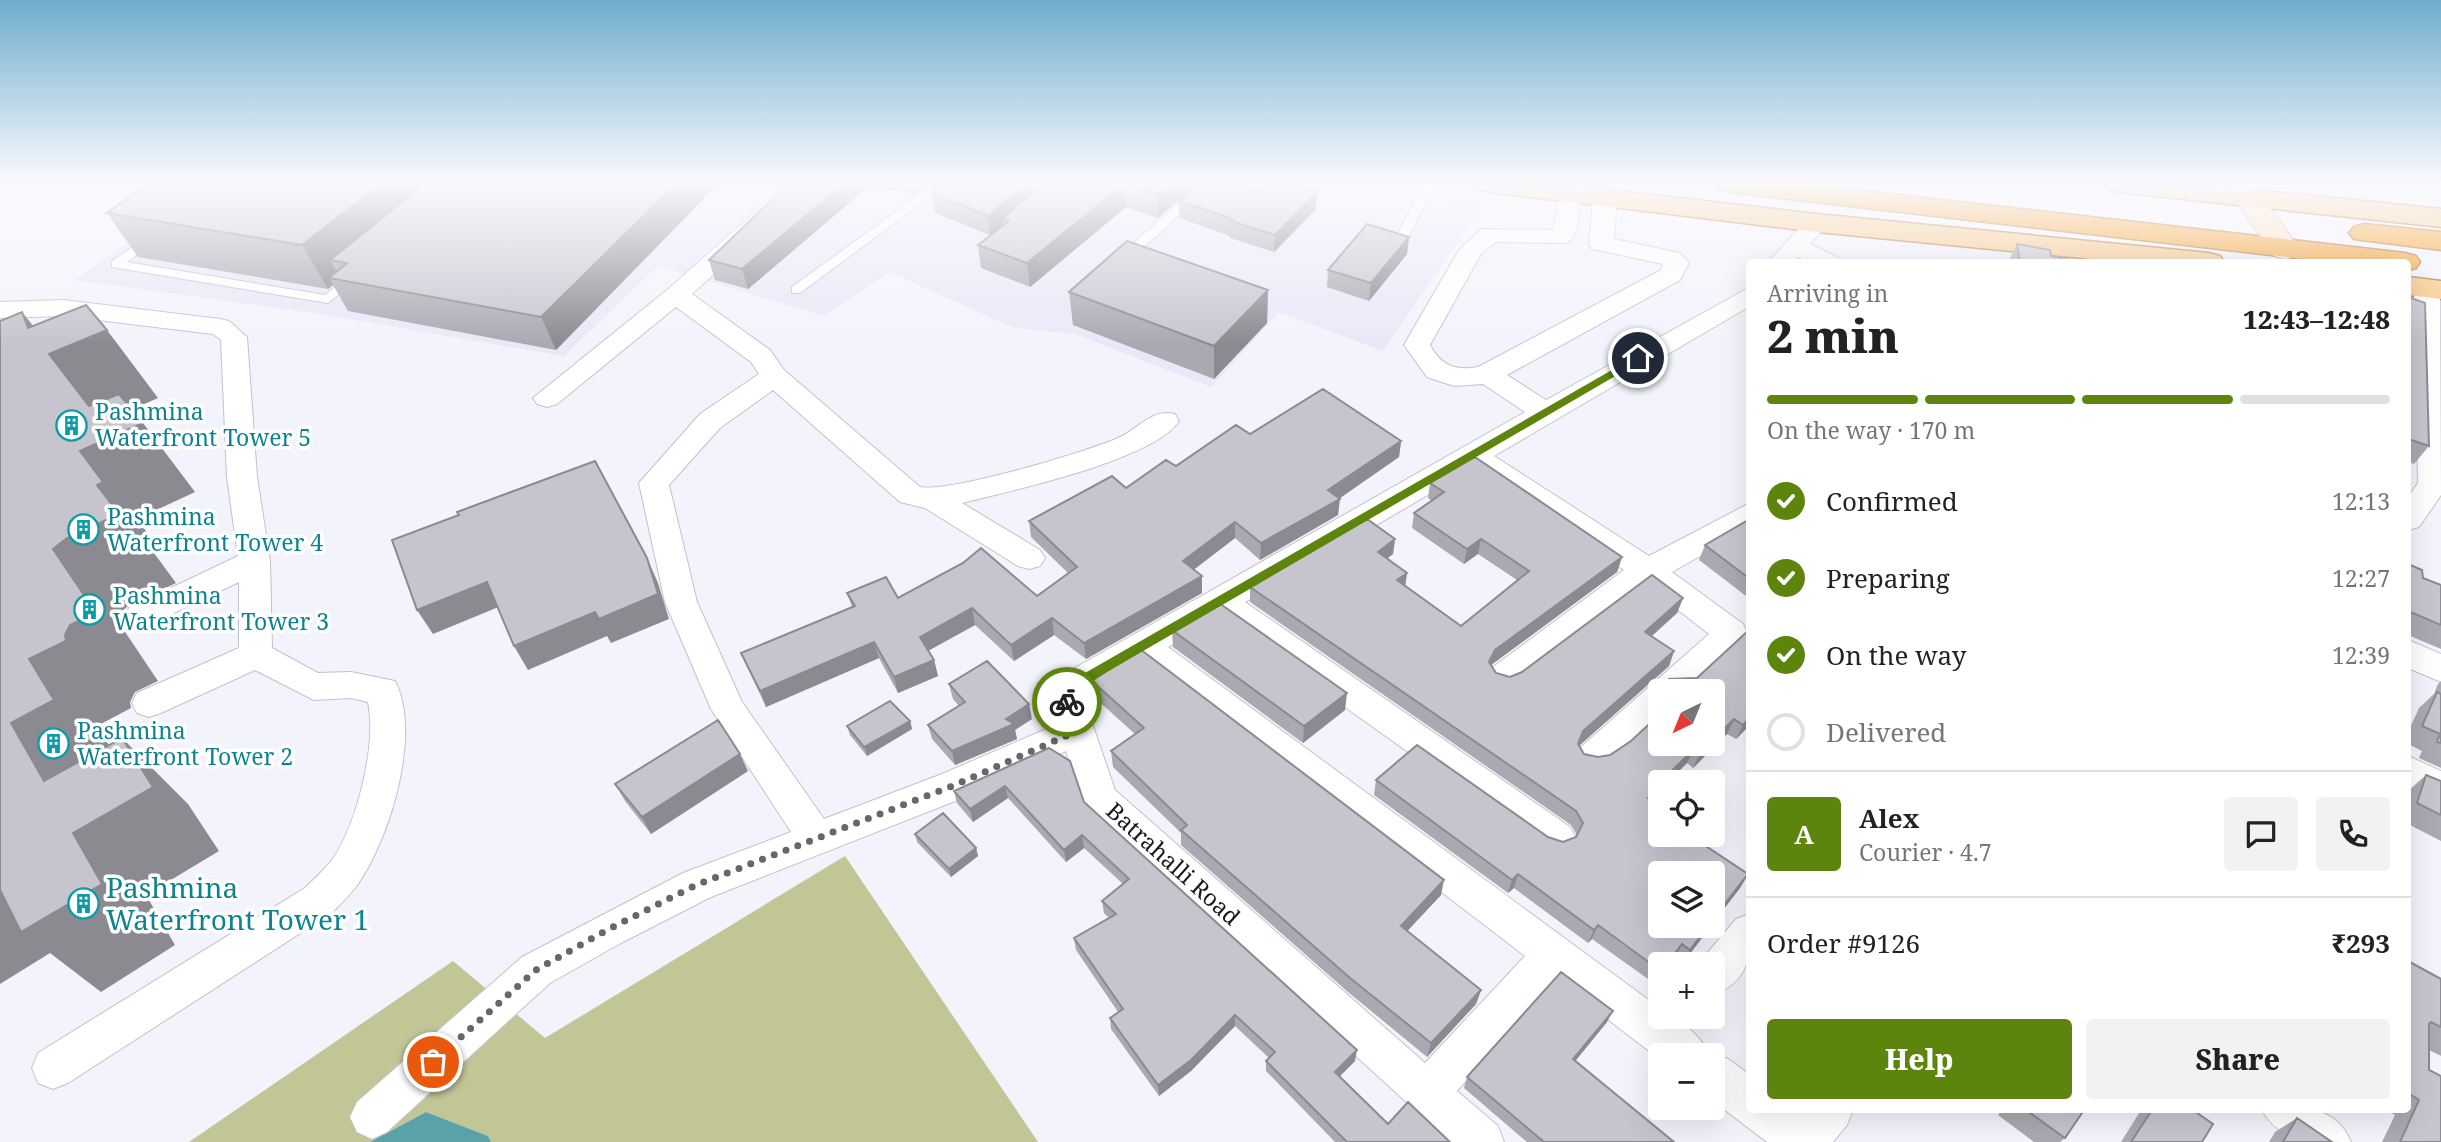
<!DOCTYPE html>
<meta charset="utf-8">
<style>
body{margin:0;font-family:"Noto Serif",serif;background:#f2f2f2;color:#222;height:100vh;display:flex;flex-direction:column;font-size:26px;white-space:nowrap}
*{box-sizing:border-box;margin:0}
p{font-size:23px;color:#767676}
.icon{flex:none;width:38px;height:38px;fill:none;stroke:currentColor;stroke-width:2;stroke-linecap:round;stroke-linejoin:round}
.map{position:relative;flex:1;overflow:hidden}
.sheet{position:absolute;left:1746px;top:259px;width:665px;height:854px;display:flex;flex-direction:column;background:#fff;border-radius:7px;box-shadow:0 7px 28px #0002}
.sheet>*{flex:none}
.needle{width:46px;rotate:223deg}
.buttons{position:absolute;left:1648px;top:679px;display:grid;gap:14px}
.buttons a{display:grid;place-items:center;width:77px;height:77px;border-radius:7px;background:#fff;box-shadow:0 7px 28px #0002;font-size:35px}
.pin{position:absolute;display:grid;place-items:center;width:60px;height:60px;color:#fff;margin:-30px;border:4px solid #fff;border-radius:50%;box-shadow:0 2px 7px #0007}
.courier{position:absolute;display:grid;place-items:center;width:70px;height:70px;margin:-35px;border:5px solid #5d850d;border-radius:50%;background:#fff;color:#222;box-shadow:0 2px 9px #0007}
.headline em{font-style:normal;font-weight:800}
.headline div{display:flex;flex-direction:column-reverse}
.headline{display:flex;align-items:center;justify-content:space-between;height:119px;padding:0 21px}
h1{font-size:46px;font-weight:800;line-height:52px}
.bar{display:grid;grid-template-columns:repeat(4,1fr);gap:10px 7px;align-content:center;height:84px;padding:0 21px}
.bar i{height:9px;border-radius:5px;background:#e0e0e0}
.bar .active{background:#5d850d}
.bar p{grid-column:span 4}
.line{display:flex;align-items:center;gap:18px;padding:0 21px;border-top:2px solid #e0e0e0}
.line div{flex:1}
.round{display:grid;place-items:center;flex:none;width:74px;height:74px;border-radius:7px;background:#f2f2f2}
ol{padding:0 21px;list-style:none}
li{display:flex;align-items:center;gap:21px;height:77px}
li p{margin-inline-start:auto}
li .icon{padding:7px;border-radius:50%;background:#5d850d;color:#fff;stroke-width:4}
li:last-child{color:#767676}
li i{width:38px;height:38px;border:4px solid #e0e0e0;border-radius:50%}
.cta{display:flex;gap:14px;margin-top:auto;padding:14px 21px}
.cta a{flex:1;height:80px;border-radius:7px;background:#5d850d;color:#fff;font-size:28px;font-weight:800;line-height:80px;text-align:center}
.cta a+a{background:#f2f2f2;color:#222}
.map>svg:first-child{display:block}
.built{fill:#e8e8f8}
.green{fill:#c2c697}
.water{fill:#59a3a8}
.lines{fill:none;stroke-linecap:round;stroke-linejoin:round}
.lane-casing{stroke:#c2c2cb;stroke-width:2}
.street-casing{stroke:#c2c2cb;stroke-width:2}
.secondary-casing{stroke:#c2c2cb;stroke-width:3}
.primary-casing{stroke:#ac6f1f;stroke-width:3}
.highway-casing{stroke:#ac6f1f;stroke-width:3}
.lane{fill:#fff;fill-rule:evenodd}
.street{fill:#fff;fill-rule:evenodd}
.secondary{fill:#fee2bc;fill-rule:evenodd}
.primary{fill:#fcc479;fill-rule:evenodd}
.highway{fill:#fa9d20;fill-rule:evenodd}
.wall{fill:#aaa9b1}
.shaded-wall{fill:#8b8a90}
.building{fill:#c6c5ce;stroke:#8b8a90;stroke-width:2}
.route{fill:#5d850d}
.done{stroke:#66666b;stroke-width:7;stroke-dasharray:0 12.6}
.labels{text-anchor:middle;stroke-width:7;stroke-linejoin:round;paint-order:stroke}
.culture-label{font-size:23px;fill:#0d838f;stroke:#fff;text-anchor:start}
.street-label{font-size:23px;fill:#1a1a1d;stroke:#fff}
.near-culture-label{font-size:28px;fill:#0d838f;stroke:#fff;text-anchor:start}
</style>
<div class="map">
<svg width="2441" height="1142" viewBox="0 0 2441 1142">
<rect width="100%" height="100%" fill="#f3f3fc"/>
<!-- built -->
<path class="built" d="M207 184H1307L1484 204 1383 351 1279 312 1211 387 1075 334 1015 328 889 272 824 316 658 266 564 356 314 313 75 280Z"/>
<!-- green -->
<path class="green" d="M845 856 1038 1142H491L488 1136 426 1112 370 1142H189L453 961 545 1038Z"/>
<!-- water -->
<path class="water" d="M426 1112 488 1136 491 1142H370Z"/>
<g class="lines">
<defs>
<path id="lane" d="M934 184H947L800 293H792V287Z
M1200 184H1213L1142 249H1134V243Z
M1423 184H1435L1405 244 1399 248 1395 247 1393 244Z
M149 236 153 237V243L127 262 325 295 347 277H355L357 280 328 303 112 267V261Z"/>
<path id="street" d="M787 184H813L692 294 770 350 784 370 920 487C948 493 1087 452 1118 438 1138 430 1151 408 1175 414L1179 421C1154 460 1010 491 962 503L1040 550 1045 558 1040 566 1029 569 1018 566 925 508 900 502 773 390 720 428 669 485 697 602 742 702 824 819 942 774 1058 724 1047 691 1052 681 1525 412 1483 384 1454 386 1427 377 1404 345 1459 250 1481 229 1553 230 1561 189H1577L1581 194 1577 230 1569 243 1496 242 1481 254 1430 345C1441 366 1456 371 1478 367L1661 270 1663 264 1592 249 1589 244 1593 198 1597 193H1613L1617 198 1614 239 1680 253 1689 263 1680 280 1507 375 1546 400 1750 287V306L1494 456 1649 556 1750 503V528L1672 572 1743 624 1747 633 1743 642 1689 691H1661V718C1640 737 1611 778 1581 767L1576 757 1581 747 1709 634 1647 586 1517 685 1505 689 1493 685 1488 676 1493 667 1624 570 1472 469 1245 602 1570 827 1576 838 1570 849 1557 854 1544 849 1219 617 1168 647 1661 1009V1017C1681 1017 1702 1037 1709 1055L1713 1053 1728 1059 1750 1075V1110H1796L1801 1113 1804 1110H1853L1847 1125 1833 1142H1767L1713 1101V1055H1661V1060L1556 980 1457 1091 1498 1126 1504 1142H1450L1087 810 1066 751 968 796 711 897 621 943 550 983 387 1132 372 1139 357 1132 350 1117 357 1102 522 957 683 873 791 832 711 709 665 602 639 483 700 414 759 374 751 362 676 307 557 404 547 407 537 404 533 398 667 290ZM1141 662 1525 956 1425 1063 1115 790 1083 697Z
M1817 216 1825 218 1829 223 1810 244 1837 257 1840 262H1810L1798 257 1793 262H1768L1809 218Z
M2427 281 2436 284 2440 289 2441 495 2419 527 2408 530V497L2418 483 2414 289 2418 284Z
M64 300 220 319 229 321 247 337 257 477 270 561 272 648 318 673 351 672 395 681C422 733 390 838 358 884 351 894 341 903 333 912L68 1083 53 1089 38 1083 32 1068 38 1053 305 888C314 879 324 870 332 860 357 824 377 745 368 702L351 698 314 700 255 670 161 713 149 717 137 713 132 703 137 693 239 648V582L140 629 129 626 124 617 129 608 238 556 227 477 221 340 213 334 64 316 0 318V302Z
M2408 640 2441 654V682L2408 668Z
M2408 756 2441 771V803L2408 788Z
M1750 914C1750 951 1754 979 1713 995V964L1699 963 1736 919Z
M2262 1110C2298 1107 2335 1103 2351 1142 2314 1142 2279 1142 2262 1110Z"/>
<path id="secondary" d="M2229 184H2257L2262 197 2300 250 2296 256 2285 259 2274 256 2234 197Z"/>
<path id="primary" d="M1475 184H1560L1817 214 2209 253 2220 256 2224 262H2123L1817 232 1489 192 1479 190Z
M2105 184H2198L2441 209V227L2119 192 2109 190Z
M2408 277 2441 281V299L2408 295Z"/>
<path id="highway" d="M1715 184H1802L2405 253 2416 256 2420 262 2416 268 2408 270V262H2331L1729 192 1719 190Z
M2364 224 2441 232V250L2354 239 2349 233 2354 227Z"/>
</defs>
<!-- lane casing -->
<use href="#lane" class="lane-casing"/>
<!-- street casing -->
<use href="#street" class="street-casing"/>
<!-- secondary casing -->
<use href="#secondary" class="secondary-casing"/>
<!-- primary casing -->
<use href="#primary" class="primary-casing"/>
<!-- highway casing -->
<use href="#highway" class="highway-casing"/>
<!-- lane -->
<use href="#lane" class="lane"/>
<!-- street -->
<use href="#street" class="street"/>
<!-- secondary -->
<use href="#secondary" class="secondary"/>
<!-- primary -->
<use href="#primary" class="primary"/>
<!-- highway -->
<use href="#highway" class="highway"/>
</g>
<!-- wall -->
<path class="wall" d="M718 184 556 350 348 311 333 285 328 289 138 257 107 213Z
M792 184H930L915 194 868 187 748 289 715 280 709 260Z
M931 184H1034L1035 190 1042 184H1197L1158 218 1126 207 1030 287 981 268 978 245 990 235 935 213 931 193H933Z
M1179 201 1316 209 1274 252 1230 238V236L1179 218Z
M1409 237 1407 254 1369 301 1327 287 1328 270Z
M2017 244 2051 256 2080 262H2008Z
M1268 290 1267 323 1214 379 1073 325 1069 292Z
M2408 297 2429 446 2414 464 2408 462Z
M1250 434 1401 441 1399 457 1339 498 1338 515 1260 560 1235 538 1193 570 1202 593 1086 659 1054 635 1014 661 975 625 928 651 934 660 938 676 898 693 879 658 766 707 741 653 852 607 847 593 898 598 1037 596 1068 573 1031 537 1029 521 1126 488Z
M1475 457 1622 557 1617 572 1491 665 1496 673 1510 677 1522 672 1652 575 1683 598 1677 613 1651 636 1674 651 1669 666 1579 745 1584 754 1598 757 1610 755 1631 741 1661 713V744H1713V691H1665L1669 679 1697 678 1750 629V725L1736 739 1727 734 1693 768 1687 763 1668 782H1661V790L1650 800 1661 807V835H1689L1748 874 1740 888 1713 923V873H1661V926H1711L1683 963 1675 957 1670 964H1661V976L1655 984 1592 939 1588 943 1514 888 1508 893 1374 795 1376 780 1417 745 1548 837 1563 842 1576 837 1577 835 1571 825 1250 602V587L1367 519 1395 539 1393 554 1387 558 1407 573 1405 586 1461 626 1517 580 1478 554 1464 564 1412 528 1414 513 1432 501 1428 498 1430 483Z
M1750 519V599L1699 560 1705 545Z
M2408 564 2423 578 2441 585V649L2408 635Z
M1172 630 1345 710 1303 743 1173 647Z
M1092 681 1441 895 1407 931 1481 990 1476 1004 1427 1057 1348 992 1181 845V833L1113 767 1111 751 1135 734 1094 697Z
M2441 681V768L2419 758 2422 751 2408 744V732L2419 708 2434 694 2438 684Z
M949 684 1032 719 1015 730 1017 739 955 765 932 739 928 725 959 706 953 699Z
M910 721 912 729 867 756 850 735 847 726Z
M1049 748 1084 802 1355 1061 1339 1077 1388 1124 1450 1142H1335L1266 1071V1061L1269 1058 1235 1026 1191 1071 1159 1096 1111 1029 1110 1018 1118 1012 1076 950 1074 938 1109 918 1104 913 1102 901 1123 884 1084 848 1066 862 1008 798 973 822 957 803 954 791Z
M748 771 651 834 625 801 615 784Z
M2426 775 2441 781V841L2408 824V791Z
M915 834 976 848 978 856 951 877 917 842Z
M2408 961 2441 979V1056L2429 1050V1070L2441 1142H2382L2395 1115 2387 1110H2408Z
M1607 1022 1575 1061 1674 1142H1527L1464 1088 1467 1077Z
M2002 1110H2084L2065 1138 2060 1142H2034L1998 1115Z
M2141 1110H2193L2202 1142H2121Z
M2297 1118 2332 1142H2269L2275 1132Z"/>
<!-- shaded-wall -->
<path class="shaded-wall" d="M381 184H440L347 263 330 260 341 279 329 278 333 285 328 289 302 245Z
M676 184H718L556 350 541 317Z
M844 184H867L868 187 748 289 742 269Z
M913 184H930L915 194Z
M1025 184H1034L1036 196 1003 218 1004 224 990 236 988 216Z
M1124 184H1125L1126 207 1030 287 1027 263Z
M1169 184H1197L1158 218 1157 194Z
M1317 192 1316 209 1274 252 1275 235Z
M1409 237 1407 254 1369 301 1371 283Z
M1268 290 1267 323 1214 379V346Z
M22 312 54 352 107 330 158 398 103 422 143 423 195 492 137 519 160 550 154 553 176 583 128 606 115 617 158 681 135 692 130 702 131 708 97 726 122 766V738L188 804 219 851 146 895 175 945 101 992 50 953 0 984V883L44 781 11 723 29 659 65 635 53 549 97 485 80 451Z
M1401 441 1399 457 1333 503 1340 499 1338 515 1260 560 1261 543 1328 490Z
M1235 522V538L1183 578V561Z
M1395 539 1393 554 1376 567 1378 552Z
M1481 539 1478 554 1464 564 1467 549Z
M1622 557 1617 572 1491 665 1486 677 1489 662 1495 650Z
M647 558 658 583 669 619 611 643 607 636 528 670 514 646Z
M1407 573 1405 588 1397 580Z
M1202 576V593L1086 659 1084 643Z
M487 582 501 606 433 634 417 610Z
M1683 598 1677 613 1640 647 1645 632Z
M972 608 975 625 924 653 920 637Z
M1052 618 1054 635 1014 661 1011 645Z
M874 642 879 658 766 707 760 691Z
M1674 651 1669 666 1579 746 1574 758 1583 731Z
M934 660 938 676 898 693 894 677Z
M1347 693 1345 710 1303 743 1304 726Z
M1029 704 1032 719 1015 730 1017 739 955 765 952 751Z
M1750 717V725L1736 739 1743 725Z
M1734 719 1727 734 1693 768 1700 753 1709 744H1713V740Z
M910 721 912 729 867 756 864 747Z
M1694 749 1687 763 1668 782H1661V790L1649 802 1646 808 1650 792Z
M740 754 748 771 651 834 642 817Z
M1005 786 1008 798 973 822 970 809Z
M1082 835 1084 848 1066 862 1064 850Z
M976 848 978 856 951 877 949 869Z
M1518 874 1514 888 1508 893 1512 880Z
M1748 874 1740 888 1713 923V919Z
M1444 880 1441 895 1398 941 1401 926Z
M1598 925 1592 939 1588 943 1594 930Z
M1708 926H1711L1683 963 1690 950Z
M1682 944 1675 957 1670 964H1667Z
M1481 990 1476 1004 1427 1057 1431 1043Z
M1613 1011 1607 1022 1568 1070 1573 1059Z
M1235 1015V1026L1191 1071 1159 1096 1158 1085Z
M1357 1050 1355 1061 1333 1083 1335 1072Z"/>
<!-- building -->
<path class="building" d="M147 184H381L302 245 107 213Z
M425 184H676L541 317 329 278 347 263 330 260Z
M792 184H844L742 269 709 260 775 197Z
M946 184H1025L988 216 931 193Z
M1042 184H1124L1027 263 978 245 1009 221 1003 218Z
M1127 184H1169L1157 194Z
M1198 184H1239L1262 191 1269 184H1288L1317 192 1275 235 1231 221 1233 219 1179 201Z
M1367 224 1409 237 1371 283 1328 270Z
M1127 241 1268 290 1214 346 1069 292Z
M2017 244 2050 250 2051 256 2080 262H2020Z
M2408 297 2425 303 2429 446 2408 439Z
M86 305 107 330 49 354 89 406 119 394 143 423 80 451 103 482 97 485 119 514 67 538 53 549 96 613 70 625 65 635 66 641 29 659 54 700 11 723 44 781 122 738 153 787 73 833 102 884 21 932 0 890V321L22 312 28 328Z
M1323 389 1401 441 1328 490 1340 499 1261 543 1235 522 1183 561 1202 576 1084 643 1052 618 1011 645 972 608 920 637 934 660 894 677 874 642 760 691 741 653 855 606 847 593 886 577 898 598 963 563 981 548 1037 596 1077 567 1029 521 1112 476 1126 488 1166 460 1176 466 1236 425 1250 434Z
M1475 457 1622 557 1495 650 1489 662 1496 673 1510 677 1522 672 1652 575 1683 598 1645 632 1674 651 1583 731 1578 744 1584 754 1598 757 1610 755 1631 741 1661 713V744H1709L1700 753 1694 749 1650 792 1652 794 1648 798 1661 807V835H1689L1748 874 1713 919V873H1661V926H1708L1690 950 1682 944 1667 964H1661V971L1598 925 1594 930 1518 874 1512 880 1376 780 1417 745 1548 837 1563 842 1576 837 1583 823 1576 811 1250 587 1367 519 1395 539 1378 552 1407 573 1397 580 1461 626 1529 571 1481 539 1467 549 1414 513 1444 492 1430 483Z
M595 461 647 558 658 594 599 619 595 612 514 646 487 582 417 610 392 540 459 515 457 512Z
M1750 519V579L1705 545Z
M2408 564 2422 570 2423 578 2441 585V625L2408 611Z
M1219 603 1347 693 1304 726 1172 630Z
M1750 629V717L1743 725 1734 719 1713 740V691H1669V679L1697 678Z
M1140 649 1444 880 1401 926 1481 990 1431 1043 1350 978 1181 830 1187 825 1111 751 1144 728 1092 681Z
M987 661 1029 704 1006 719 1014 724 952 751 928 725 965 702 949 684Z
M2437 692 2441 694V743L2437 742 2440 734 2422 726Z
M890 701 910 721 864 747 847 726Z
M718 720 740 754 642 817 615 784Z
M1049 748 1070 761 1084 802 1357 1050 1335 1072 1388 1124 1408 1102 1450 1142H1347L1266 1061 1275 1052 1235 1015 1191 1060 1158 1085 1110 1018 1123 1009 1074 938 1116 914 1102 901 1129 879 1082 835 1064 850 1005 786 970 809 954 791Z
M2426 775 2441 781V815L2417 803Z
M943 813 976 848 949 869 915 834Z
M2408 961 2441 979V1027L2431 1022 2429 1024V1070L2441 1076V1142H2400L2419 1100 2408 1093Z
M1561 972 1613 1011 1573 1059 1674 1142H1544L1467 1077Z
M2026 1110H2084L2065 1138Z
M2152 1110H2193L2213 1124 2202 1142H2131Z
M2297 1118 2332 1142H2283Z"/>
<!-- sky -->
<linearGradient id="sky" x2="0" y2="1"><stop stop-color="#6fadce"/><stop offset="0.53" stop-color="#fafafe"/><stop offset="1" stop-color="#fafafe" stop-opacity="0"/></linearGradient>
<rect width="2441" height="344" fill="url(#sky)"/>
<!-- route -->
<path class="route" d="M1638 355 1641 361 1071 693 1072 705H1063L1059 688Z"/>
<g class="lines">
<!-- done -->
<path class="done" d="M433 1062 536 970 607 930 696 885 955 785 1077 731 1067 702"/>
</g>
<!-- icons -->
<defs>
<symbol id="building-ring" viewBox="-11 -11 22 22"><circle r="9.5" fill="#fff" stroke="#0f9aa8" stroke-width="1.5"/><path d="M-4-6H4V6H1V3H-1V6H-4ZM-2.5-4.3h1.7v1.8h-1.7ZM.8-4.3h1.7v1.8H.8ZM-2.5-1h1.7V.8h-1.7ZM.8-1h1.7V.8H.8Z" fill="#0f9aa8"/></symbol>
</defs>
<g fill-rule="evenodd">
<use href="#building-ring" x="54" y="408" width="35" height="35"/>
<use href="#building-ring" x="66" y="512" width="35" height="35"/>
<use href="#building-ring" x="72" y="592" width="35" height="35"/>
<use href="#building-ring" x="36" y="726" width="35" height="35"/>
<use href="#building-ring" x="66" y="886" width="35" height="35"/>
</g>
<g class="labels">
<!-- culture labels -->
<g class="culture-label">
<text x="95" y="420">Pashmina<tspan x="95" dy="26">Waterfront Tower 5</tspan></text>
<text x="107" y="525">Pashmina<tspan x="107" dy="26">Waterfront Tower 4</tspan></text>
<text x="113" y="604">Pashmina<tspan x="113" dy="26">Waterfront Tower 3</tspan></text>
<text x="77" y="739">Pashmina<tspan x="77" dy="26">Waterfront Tower 2</tspan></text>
</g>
<!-- street labels -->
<g class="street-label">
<text transform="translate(1173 864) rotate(42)" y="8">Batrahalli Road</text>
</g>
<!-- near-culture labels -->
<g class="near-culture-label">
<text x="106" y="898">Pashmina<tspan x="106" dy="32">Waterfront Tower 1</tspan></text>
</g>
</g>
</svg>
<div class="buttons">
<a><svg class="needle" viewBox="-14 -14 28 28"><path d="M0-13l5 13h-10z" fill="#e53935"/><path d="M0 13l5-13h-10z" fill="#767676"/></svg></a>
<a><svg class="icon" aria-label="locate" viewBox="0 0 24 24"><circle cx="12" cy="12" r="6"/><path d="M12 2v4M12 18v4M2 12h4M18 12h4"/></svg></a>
<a><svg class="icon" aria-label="layers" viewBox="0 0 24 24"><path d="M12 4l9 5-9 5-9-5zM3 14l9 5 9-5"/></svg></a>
<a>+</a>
<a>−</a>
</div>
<div class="pin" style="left:433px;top:1062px;background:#ea580c"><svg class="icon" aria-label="bag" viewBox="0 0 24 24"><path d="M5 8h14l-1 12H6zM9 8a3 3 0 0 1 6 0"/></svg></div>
<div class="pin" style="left:1638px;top:358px;background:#1f2937"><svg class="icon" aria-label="home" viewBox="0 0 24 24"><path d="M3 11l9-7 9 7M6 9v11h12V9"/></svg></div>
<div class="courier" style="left:1067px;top:702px"><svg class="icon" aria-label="bike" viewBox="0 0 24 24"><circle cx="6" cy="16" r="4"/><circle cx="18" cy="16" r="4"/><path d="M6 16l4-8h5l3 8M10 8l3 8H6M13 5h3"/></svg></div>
<section class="sheet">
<div class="headline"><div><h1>2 min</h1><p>Arriving in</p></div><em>12:43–12:48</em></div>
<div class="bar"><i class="active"></i><i class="active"></i><i class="active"></i><i></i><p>On the way · 170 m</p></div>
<ol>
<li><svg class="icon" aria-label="check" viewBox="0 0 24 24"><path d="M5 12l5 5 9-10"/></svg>Confirmed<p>12:13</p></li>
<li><svg class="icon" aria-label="check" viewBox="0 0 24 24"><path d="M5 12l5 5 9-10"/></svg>Preparing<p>12:27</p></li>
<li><svg class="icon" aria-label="check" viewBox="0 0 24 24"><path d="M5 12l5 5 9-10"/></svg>On the way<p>12:39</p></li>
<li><i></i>Delivered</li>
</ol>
<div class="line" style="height:126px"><b class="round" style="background:#5d850d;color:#fff">A</b><div><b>Alex</b><p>Courier · 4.7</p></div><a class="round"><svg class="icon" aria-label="chat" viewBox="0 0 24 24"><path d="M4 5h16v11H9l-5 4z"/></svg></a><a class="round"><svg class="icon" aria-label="phone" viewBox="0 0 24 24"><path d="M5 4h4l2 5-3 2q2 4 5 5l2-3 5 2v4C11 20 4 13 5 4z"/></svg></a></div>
<div class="line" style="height:91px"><div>Order #9126</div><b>₹293</b></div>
<div class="cta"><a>Help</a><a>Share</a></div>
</section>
</div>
